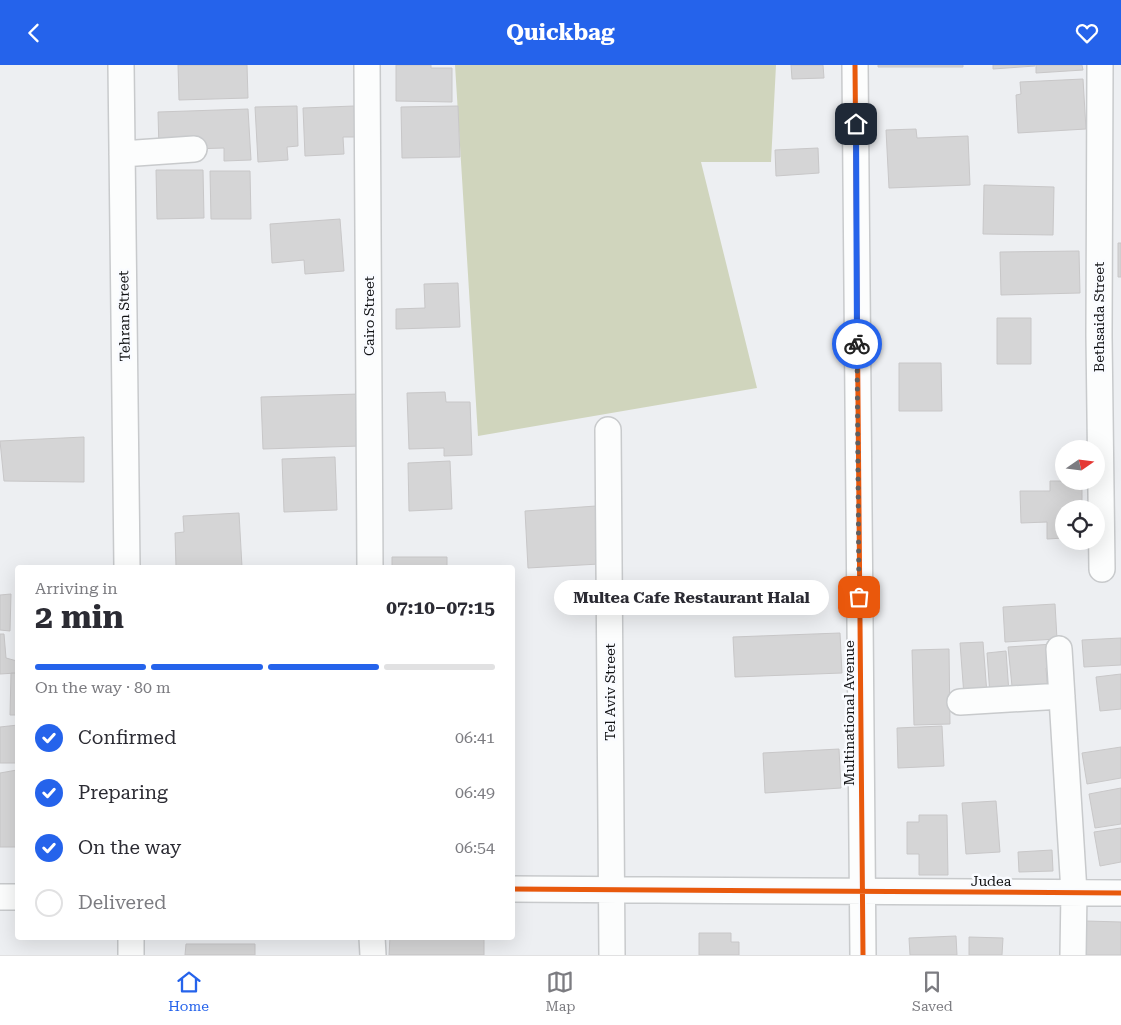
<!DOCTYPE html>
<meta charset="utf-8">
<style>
body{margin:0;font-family:"Roboto Serif",serif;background:#f2f2f3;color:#2b2b33;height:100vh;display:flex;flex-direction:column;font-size:19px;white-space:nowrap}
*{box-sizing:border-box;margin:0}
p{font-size:16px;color:#7c7c81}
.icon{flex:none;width:28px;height:28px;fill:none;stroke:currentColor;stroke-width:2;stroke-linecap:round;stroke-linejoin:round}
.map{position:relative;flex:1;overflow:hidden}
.sheet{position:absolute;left:15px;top:500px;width:500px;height:375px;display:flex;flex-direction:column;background:#fff;border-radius:5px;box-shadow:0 5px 20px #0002}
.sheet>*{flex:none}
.needle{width:32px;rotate:76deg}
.controls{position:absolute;left:1055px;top:375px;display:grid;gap:10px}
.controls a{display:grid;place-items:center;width:50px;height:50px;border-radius:50%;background:#fff;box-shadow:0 5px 20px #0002;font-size:25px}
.pin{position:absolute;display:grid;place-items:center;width:42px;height:42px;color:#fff;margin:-21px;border-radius:10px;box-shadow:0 2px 8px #0006}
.courier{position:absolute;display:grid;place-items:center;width:50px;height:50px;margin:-25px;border:4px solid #2563eb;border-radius:50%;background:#fff;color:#222;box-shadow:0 1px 6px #0007}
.bubble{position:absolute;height:35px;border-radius:18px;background:#fff;box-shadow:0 5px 20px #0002;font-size:16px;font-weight:700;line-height:35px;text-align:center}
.overview em{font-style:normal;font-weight:700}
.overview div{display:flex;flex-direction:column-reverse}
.overview{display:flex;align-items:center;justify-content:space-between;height:85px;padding:0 20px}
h1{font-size:32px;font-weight:700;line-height:38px}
.bar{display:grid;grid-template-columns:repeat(4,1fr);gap:8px 5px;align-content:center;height:60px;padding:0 20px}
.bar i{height:6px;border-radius:4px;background:#e1e1e2}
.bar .on{background:#2563eb}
.bar p{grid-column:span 4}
ol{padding:0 20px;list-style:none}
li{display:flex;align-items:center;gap:15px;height:55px}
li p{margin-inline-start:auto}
li .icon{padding:5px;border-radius:50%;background:#2563eb;color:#fff;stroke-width:4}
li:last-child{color:#7c7c81}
li i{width:28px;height:28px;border:2px solid #e1e1e2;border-radius:50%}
header{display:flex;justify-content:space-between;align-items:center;height:65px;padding:0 20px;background:#2563eb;color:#fff;font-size:22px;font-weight:700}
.tab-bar{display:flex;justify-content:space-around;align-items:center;height:70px;border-top:1px solid #e1e1e2;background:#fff;font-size:14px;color:#7c7c81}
.tab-bar a{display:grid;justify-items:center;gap:2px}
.tab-bar .on{color:#2563eb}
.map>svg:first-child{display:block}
.green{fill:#d0d5bd}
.building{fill:#d5d5d6;stroke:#c8c7c8}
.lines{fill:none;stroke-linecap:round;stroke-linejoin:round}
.minor-casing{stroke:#c8cacc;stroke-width:28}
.minor{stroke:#fcfdfd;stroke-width:25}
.cycleway-casing{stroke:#f9fbff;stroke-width:8}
.cycleway{stroke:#e8590c;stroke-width:5}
.done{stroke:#5d5f61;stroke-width:5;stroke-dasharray:0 9}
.route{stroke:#2563eb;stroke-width:6}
.labels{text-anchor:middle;stroke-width:5;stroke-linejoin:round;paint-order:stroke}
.street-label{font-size:14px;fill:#101113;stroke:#f9fbff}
</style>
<header><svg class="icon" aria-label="back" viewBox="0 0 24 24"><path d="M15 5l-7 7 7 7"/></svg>Quickbag<svg class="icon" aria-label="heart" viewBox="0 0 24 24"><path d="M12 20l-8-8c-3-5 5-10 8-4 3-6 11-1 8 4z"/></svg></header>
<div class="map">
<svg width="1121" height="890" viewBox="0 0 1121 890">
<rect width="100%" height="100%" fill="#edeff2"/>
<!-- green -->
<path class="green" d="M455 0H776L771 97H701L757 323 478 371Z"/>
<!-- building -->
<path class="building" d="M178 0H247L248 33 179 35Z
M396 0H431V3H452V37L396 36Z
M791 0H823L824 13 792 14Z
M878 0H963V2H878Z
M993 0H1035V1L993 4Z
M1036 0H1082L1083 5 1036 8Z
M1083 14 1086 64 1018 68 1016 30 1021 29 1020 17Z
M297 41 298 81 287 82 288 95 258 97 255 42Z
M354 41 355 72H343L344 89 305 91 303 43Z
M458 41 460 92 402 93 401 42Z
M248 44 251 95 224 96V83L159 85 158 47Z
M916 64 917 73 968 71 970 120 889 123 886 65Z
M818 83 819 108 776 111 775 85Z
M156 105H203L204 153 157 154Z
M210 106H250L251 154H211Z
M984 120 1054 122 1053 170 983 169Z
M340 154 344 206 305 209 304 195 272 198 270 159Z
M1118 178H1121V212H1118Z
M1079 186 1080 228 1001 230 1000 187Z
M458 218 460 262 396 264V244L425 243 424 219Z
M997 253H1031V299H997Z
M899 298H941L942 346H899Z
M445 327 446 337H470L472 390 444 391V383L409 384 407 328Z
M359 329 360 381 263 384 261 332Z
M84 372V417L4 416 0 376Z
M335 392 337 445 284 447 282 394Z
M450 396 452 444 409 446 408 398Z
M1050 416H1082V437L1071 438V444H1064V473L1047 474V457L1021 458 1020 426H1050Z
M596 441 599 499 528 503 525 446Z
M239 448 242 502H176L175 468 184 467 183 451Z
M392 492H447V502H392Z
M11 529 10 566 0 565V530Z
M1055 539 1057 574 1005 577 1003 542Z
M840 568 842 608 735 612 733 572Z
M0 569H4L6 593 17 596 16 608 0 609Z
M1121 573V600L1084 602 1082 575Z
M983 577 987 629 964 631 960 578Z
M1053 579 1055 602 1046 603 1048 628 1013 631 1008 582Z
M949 584 950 659 914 660 912 585Z
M1006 586 1009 628 990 630 987 588Z
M11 608H18V650H10Z
M1121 609V644L1100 646 1096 612Z
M18 660V698H0V662Z
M942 661 944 701 898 703 897 663Z
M1121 682V713L1087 719 1082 688Z
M839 684 841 723 765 728 763 688Z
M17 705 18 782H0V708Z
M1121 723V759L1095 763 1089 729Z
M996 736 1000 787 966 789 962 738Z
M919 750H947L948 810H919V789H907V757H919Z
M1121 763V797L1100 801 1094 767Z
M1052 785 1053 806 1019 807 1018 787Z
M1086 856 1121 857V890H1086Z
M699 868H731V877H739V890H699Z
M956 871 957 890H910L909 873Z
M390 872H484V890H389Z
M969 872 1003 873 1002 890H969Z
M186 879H255V890H185Z"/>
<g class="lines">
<defs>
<path id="minor" d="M121 0 127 502
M367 0 370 502
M855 0 863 890
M1100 0 1099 271 1102 504
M122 89 194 84
M608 365 612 890
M1059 584 1074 827 1073 890
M960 637 1062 631
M512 824 1121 828
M0 832H18
M131 872V890
M372 872 373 890"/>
</defs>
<!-- minor casing -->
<use href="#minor" class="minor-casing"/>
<!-- minor -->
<use href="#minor" class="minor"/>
<defs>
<path id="cycleway" d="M855 0 863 890
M512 824 1121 828"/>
</defs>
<!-- cycleway casing -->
<use href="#cycleway" class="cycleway-casing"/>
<!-- cycleway -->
<use href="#cycleway" class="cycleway"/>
</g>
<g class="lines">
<!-- done -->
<path class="done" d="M857 279 859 532"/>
<!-- route -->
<path class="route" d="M856 59 857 279"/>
</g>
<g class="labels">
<!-- street labels -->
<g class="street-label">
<text transform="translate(124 251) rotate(-91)" y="5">Tehran Street</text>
<text transform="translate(369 251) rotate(-90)" y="5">Cairo Street</text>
<text transform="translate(1099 252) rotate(-90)" y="5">Bethsaida Street</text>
<text transform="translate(610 627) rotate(-90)" y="5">Tel Aviv Street</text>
<text transform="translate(849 648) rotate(-90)" y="5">Multinational Avenue</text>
<text x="991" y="821">Judea</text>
</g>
</g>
</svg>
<div class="controls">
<a><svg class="needle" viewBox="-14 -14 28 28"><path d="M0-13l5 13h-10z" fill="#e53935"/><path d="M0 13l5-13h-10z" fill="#7c7c81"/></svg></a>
<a><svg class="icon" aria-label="locate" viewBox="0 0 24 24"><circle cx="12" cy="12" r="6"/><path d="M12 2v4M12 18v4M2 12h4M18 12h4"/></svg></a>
</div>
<div class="pin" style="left:859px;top:532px;background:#ea580c"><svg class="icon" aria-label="bag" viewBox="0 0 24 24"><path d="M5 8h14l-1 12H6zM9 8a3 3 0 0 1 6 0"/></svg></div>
<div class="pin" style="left:856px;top:59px;background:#1f2937"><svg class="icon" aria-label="home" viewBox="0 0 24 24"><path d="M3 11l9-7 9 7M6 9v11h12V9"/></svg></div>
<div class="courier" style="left:857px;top:279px"><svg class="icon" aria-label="bike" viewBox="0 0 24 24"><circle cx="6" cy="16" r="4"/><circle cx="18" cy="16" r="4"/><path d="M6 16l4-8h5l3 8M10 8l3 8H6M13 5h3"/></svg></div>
<div class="bubble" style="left:554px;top:515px;width:275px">Multea Cafe Restaurant Halal</div>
<section class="sheet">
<div class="overview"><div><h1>2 min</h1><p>Arriving in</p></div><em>07:10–07:15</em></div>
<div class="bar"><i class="on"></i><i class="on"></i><i class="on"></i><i></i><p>On the way · 80 m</p></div>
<ol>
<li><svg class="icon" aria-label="check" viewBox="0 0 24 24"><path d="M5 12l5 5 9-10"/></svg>Confirmed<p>06:41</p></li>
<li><svg class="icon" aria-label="check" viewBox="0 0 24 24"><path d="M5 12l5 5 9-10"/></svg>Preparing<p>06:49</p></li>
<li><svg class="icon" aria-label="check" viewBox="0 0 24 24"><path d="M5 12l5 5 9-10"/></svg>On the way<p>06:54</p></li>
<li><i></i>Delivered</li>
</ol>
</section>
</div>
<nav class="tab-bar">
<a class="on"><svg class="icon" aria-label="home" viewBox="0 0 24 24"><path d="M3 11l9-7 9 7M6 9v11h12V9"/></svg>Home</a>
<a><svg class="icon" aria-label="map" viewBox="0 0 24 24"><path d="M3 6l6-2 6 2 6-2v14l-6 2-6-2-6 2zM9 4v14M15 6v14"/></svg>Map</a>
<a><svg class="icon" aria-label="saved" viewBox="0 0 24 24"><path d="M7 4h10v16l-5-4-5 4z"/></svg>Saved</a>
</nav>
